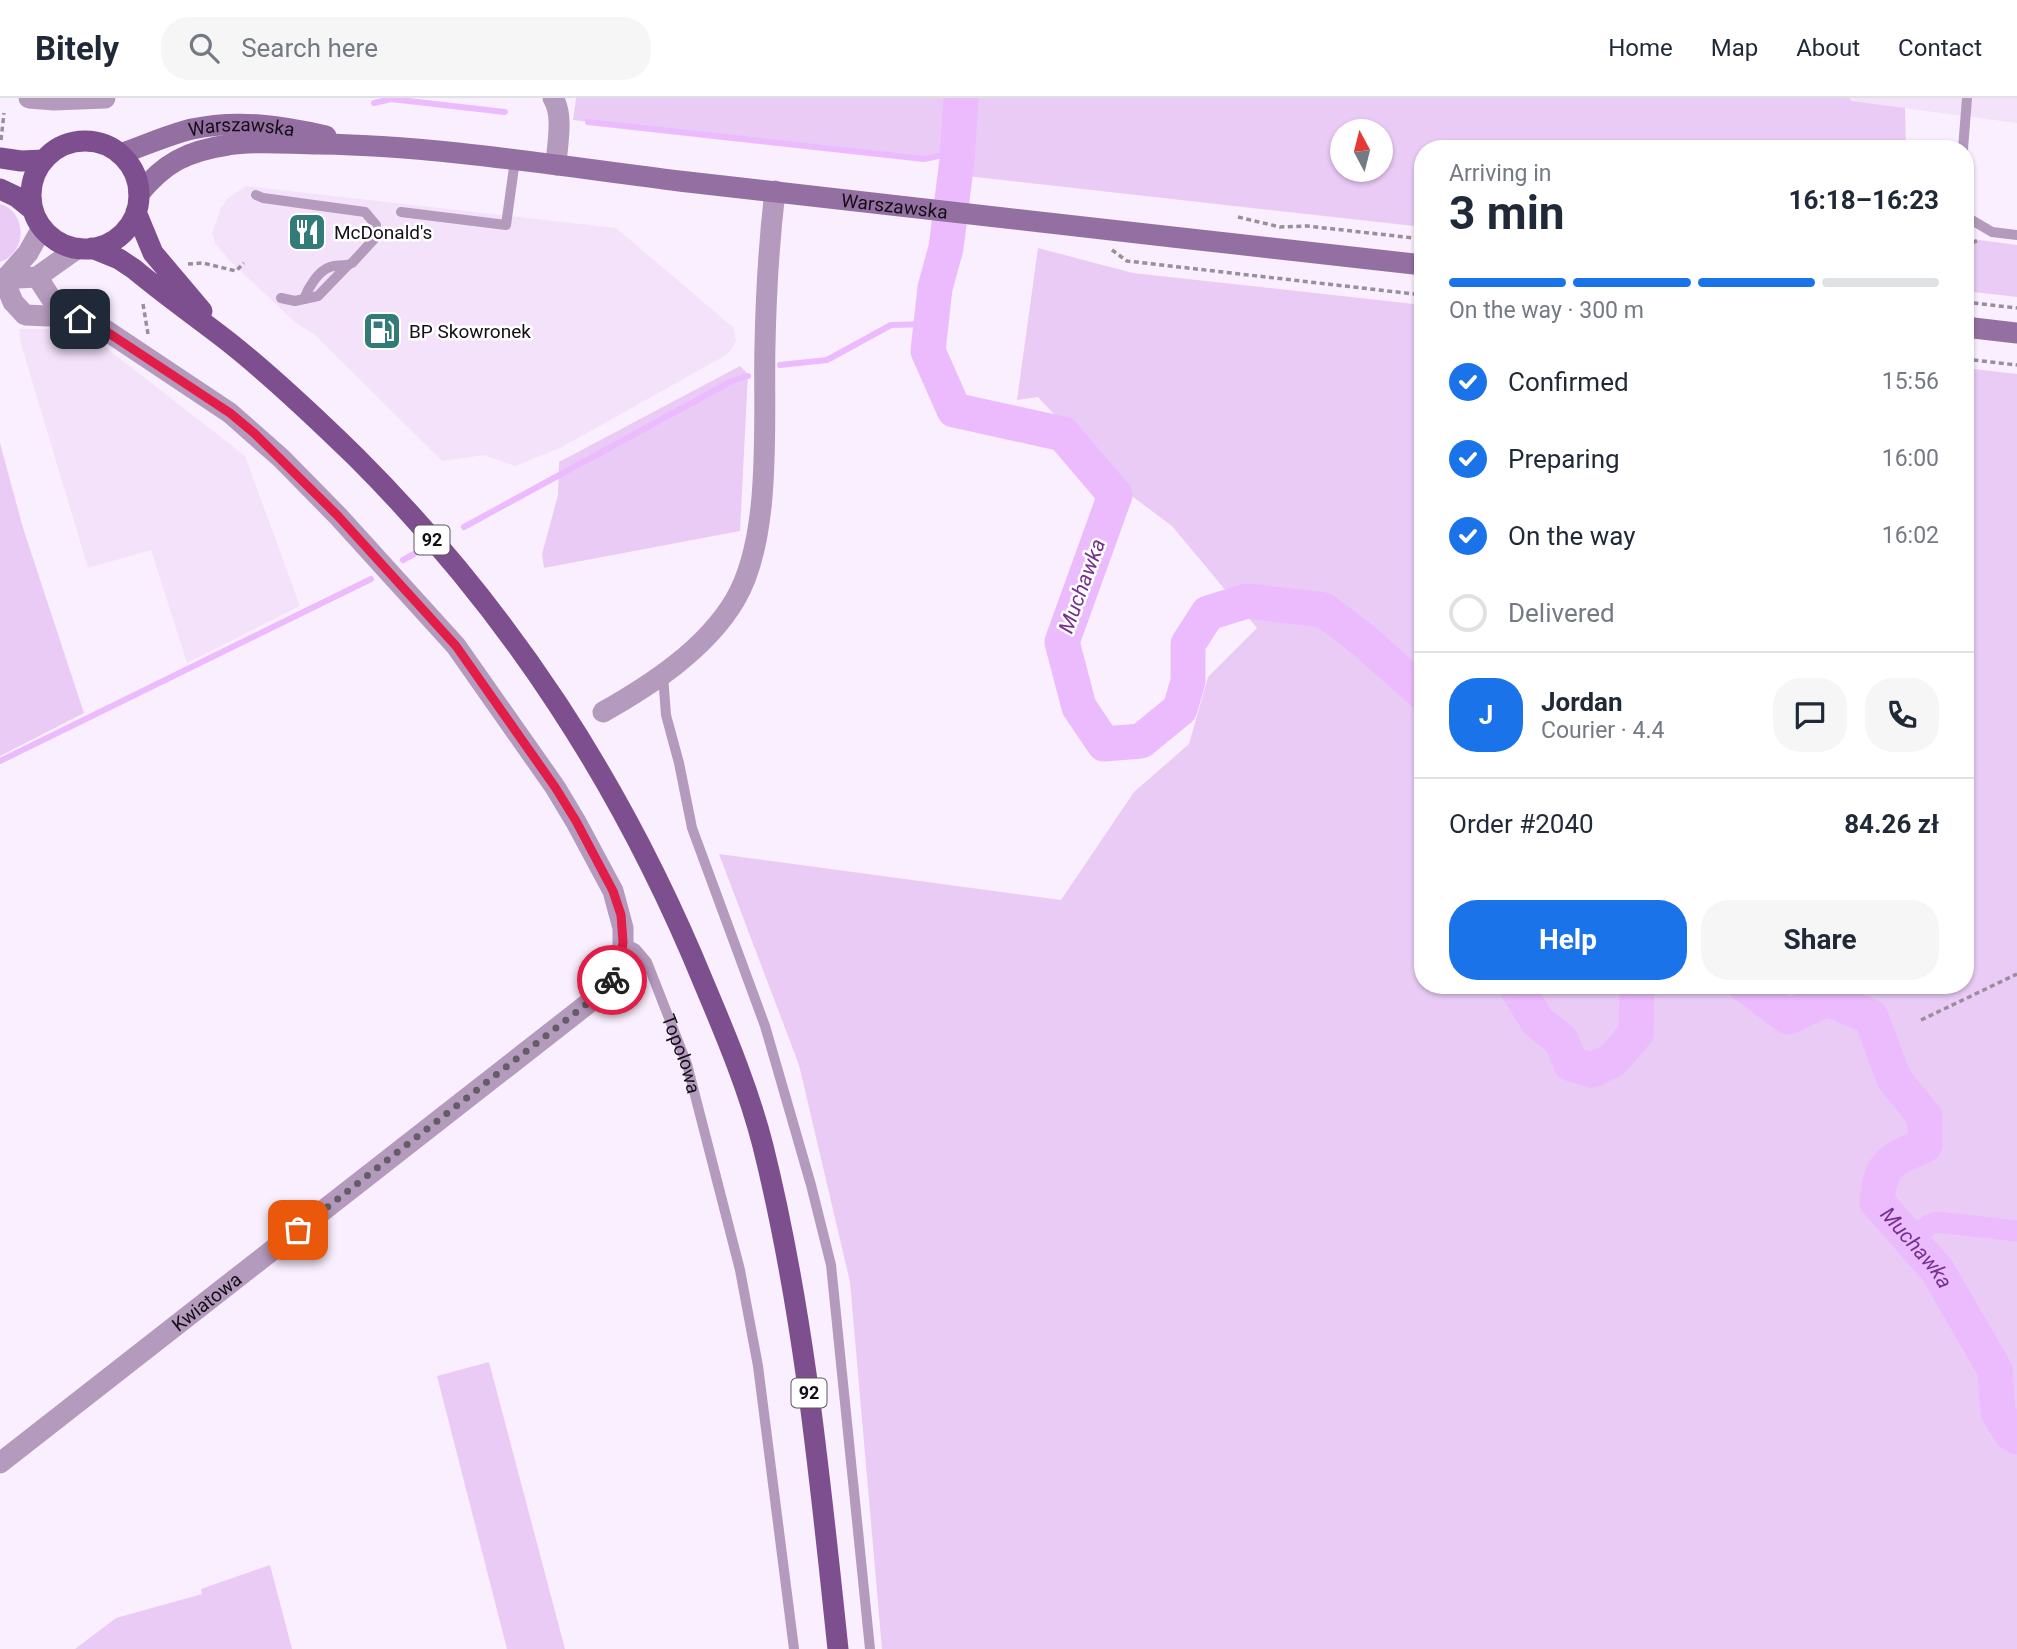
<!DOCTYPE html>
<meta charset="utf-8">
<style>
body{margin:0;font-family:Roboto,sans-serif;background:#f6f6f7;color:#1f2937;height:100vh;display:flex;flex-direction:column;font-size:26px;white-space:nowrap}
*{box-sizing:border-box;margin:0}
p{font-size:23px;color:#747a83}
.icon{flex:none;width:38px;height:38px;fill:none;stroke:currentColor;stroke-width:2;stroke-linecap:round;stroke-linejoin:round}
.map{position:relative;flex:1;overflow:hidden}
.drawer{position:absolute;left:1414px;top:42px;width:560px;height:854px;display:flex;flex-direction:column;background:#fff;border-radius:28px;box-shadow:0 2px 5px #0004}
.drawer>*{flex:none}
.needle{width:46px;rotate:353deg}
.tools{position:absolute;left:1330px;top:21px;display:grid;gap:14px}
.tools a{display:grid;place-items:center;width:63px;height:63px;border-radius:50%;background:#fff;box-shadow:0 2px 5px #0004;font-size:35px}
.pin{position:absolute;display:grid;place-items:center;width:60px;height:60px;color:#fff;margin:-30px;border-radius:14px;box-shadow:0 4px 10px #0006}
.courier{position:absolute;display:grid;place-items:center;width:70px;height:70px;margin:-35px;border:5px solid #e11d48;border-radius:50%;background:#fff;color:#222;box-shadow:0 2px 9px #0007}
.headline em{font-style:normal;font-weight:700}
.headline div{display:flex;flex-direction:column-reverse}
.headline{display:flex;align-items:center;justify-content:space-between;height:119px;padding:0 35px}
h1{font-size:46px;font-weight:700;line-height:52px}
.bar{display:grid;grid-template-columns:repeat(4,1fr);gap:10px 7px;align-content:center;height:84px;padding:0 35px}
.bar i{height:9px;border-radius:5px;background:#e0e1e3}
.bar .active{background:#1a73e8}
.bar p{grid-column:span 4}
.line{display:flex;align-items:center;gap:18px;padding:0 35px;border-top:2px solid #e0e1e3}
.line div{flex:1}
.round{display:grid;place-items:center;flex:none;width:74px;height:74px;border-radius:28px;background:#f6f6f7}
ol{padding:0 35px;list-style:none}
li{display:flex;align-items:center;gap:21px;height:77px}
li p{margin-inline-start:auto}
li .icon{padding:7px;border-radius:50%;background:#1a73e8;color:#fff;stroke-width:4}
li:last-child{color:#747a83}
li i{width:38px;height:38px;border:4px solid #e0e1e3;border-radius:50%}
.action{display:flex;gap:14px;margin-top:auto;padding:14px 35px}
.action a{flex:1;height:80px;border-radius:28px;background:#1a73e8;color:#fff;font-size:28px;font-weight:700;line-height:80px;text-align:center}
.action a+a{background:#f6f6f7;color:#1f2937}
header{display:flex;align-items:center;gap:42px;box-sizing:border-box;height:98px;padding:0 35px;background:#fff;border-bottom:2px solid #e0e1e3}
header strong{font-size:33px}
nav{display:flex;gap:38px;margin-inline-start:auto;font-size:24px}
.search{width:490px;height:63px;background:#f6f6f7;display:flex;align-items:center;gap:18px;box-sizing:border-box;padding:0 24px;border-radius:28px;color:#747a83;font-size:26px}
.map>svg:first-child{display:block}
.built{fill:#f4e2fb}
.green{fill:#eacbf6;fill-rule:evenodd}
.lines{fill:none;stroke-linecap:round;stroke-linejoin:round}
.stream{stroke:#ebbbfd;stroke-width:6}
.canal{stroke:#ebbbfd;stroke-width:21}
.river{stroke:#ebbbfd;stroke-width:35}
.path{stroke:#988f9b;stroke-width:3.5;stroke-dasharray:5 3.5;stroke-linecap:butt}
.lane{stroke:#b49abd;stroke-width:10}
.street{stroke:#b49abd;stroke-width:21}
.secondary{stroke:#946fa2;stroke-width:21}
.primary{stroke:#7d4f8e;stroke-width:21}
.done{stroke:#645d67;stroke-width:7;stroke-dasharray:0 12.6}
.route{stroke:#e11d48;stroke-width:9}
.labels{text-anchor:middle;stroke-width:5;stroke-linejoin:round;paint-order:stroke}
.shield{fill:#fff;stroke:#5a565c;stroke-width:2}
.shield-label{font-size:18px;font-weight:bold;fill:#140e16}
.street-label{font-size:19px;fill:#140e16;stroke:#fff}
.poi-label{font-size:19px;fill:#140e16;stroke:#fff;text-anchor:start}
.water-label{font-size:21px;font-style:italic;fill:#76308d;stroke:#fff}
</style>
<header>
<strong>Bitely</strong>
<div class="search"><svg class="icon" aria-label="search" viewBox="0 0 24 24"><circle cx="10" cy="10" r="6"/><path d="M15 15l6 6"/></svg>Search here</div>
<nav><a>Home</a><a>Map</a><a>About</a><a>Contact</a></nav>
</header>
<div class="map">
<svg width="2017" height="1551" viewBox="0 0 2017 1551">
<rect width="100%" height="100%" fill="#faeffe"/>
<!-- built -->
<path class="built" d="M1851 0H2017V25L1850 3Z
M246 88 616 130 734 230 736 243 728 256 560 350 515 368 484 357 442 363 314 236 296 225 229 162 215 145 212 135 220 112 227 101Z
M19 231H82L245 358 300 508 187 565 151 452 88 470 21 246Z"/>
<!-- green -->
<path class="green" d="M576 0H952L950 55 924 61 573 22Z
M969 0H1850L1851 3 1905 10 1906 51H1423V129L966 78ZM1342 33H1381V72H1342Z
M0 106C28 114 27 155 0 164Z
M1965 140 2017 147V199L1965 193Z
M1038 150 1133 175 1423 207V887H1965V270L2017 276V1551H882L850 1184 799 967 719 756 1061 802 1134 694 1189 646 1208 579 1257 530 1172 428 1090 367 1064 327 1038 299 1017 302Z
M740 268 748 276 740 433 544 470 542 456 558 397 559 364Z
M0 345 23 430 84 615 0 658Z
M489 1264 565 1551H507L437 1278Z
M270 1467 292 1551H75L116 1520 202 1496 201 1491Z"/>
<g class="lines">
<!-- stream -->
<path class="stream" d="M374 5 391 1 505 14
M588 24 924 61 957 54
M780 267 827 262 891 227 931 226
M464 429 732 283 748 278
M403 462 414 456
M0 663 371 481"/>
<!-- canal -->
<path class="canal" d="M1910 1141 1929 1127 1937 1124 2017 1133"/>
<!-- river -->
<g class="river">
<path d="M961 0 957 62 946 150 935 190 928 253 954 312 1063 336 1115 397 1062 544 1079 609 1104 646 1141 643 1180 611 1188 583V546L1208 515 1247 503 1324 512 1363 542 1423 595"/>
<path d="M1515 887 1538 924 1561 942 1571 966 1592 972 1613 962 1636 935 1637 887"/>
<path id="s1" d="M1745 887 1788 919 1828 901 1871 919 1894 981 1925 1019V1047C1890 1063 1881 1063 1877 1104L1937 1172 1995 1272 1998 1314 2011 1335 2017 1339"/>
</g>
<!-- path -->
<path class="path" d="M1 42 4 15
M1238 119 1280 129 1307 128 1423 141
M1965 149 1978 142
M1112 152 1127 163 1423 197
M188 166 203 165 236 173 244 165
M1965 204 2017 210
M143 206 148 236
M1965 261 2017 267
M1921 922 2017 876"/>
<!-- lane -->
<g class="lane">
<path d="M1963 51 1967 0"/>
<path d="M256 97 263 100 365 114 376 127 375 140 352 165C345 169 337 166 330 169 318 173 308 190 304 201L295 203 281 200"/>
<path d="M401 114 506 127 515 62"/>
<path d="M1965 118 1992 134 2017 137"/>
<path d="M304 201 318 198 348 167"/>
<path d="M663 577 666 617 679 665 692 730 765 928 811 1087 831 1167 870 1551"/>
<path id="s2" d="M623 844 636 851 647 864 687 966 740 1172 758 1268 794 1551"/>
</g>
<!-- street -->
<g class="street">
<path d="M29 0 54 2 105 0"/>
<path d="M553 0C564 17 557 47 556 67"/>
<path d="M37 179C48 194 54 210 71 219"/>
<path d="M0 181 37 179 78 150"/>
<path d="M4 182 28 155 42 130"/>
<path d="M603 614C651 587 706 551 735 502 773 438 763 320 765 247 766 196 769 144 775 93"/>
<path id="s3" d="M0 1365 599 897 617 875 623 856V830L613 793 576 724 555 689 456 548 338 418 281 360 230 315 98 227 71 219 25 217 13 204 4 182"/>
</g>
<!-- secondary -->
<g class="secondary">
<path id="s4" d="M120 56C144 48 167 37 192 31 238 21 282 28 326 38"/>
<path id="s5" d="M139 96C164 65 187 53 228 47 257 42 290 46 319 46 440 48 559 68 679 83 926 112 1175 139 1423 167"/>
<path d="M1965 229 2017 235"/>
</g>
<!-- primary -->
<path class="primary" d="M31 97a54 54 0 1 1 108 0a54 54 0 1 1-108 0Z
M0 60 21 63 44 62
M0 91 17 99 33 112
M136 114 153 155 202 213
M92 150 119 161 134 171C165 197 198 220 230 245 274 280 316 320 356 359 510 513 623 687 705 888 727 940 749 993 763 1048 804 1213 820 1382 838 1551"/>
</g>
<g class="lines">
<!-- done -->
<path class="done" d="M298 1132 598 897 612 882"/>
<!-- route -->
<path class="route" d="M80 221 98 228 230 315 254 335 338 418 456 548 555 689 576 723 613 793 621 817 623 844 620 866 612 882"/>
</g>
<!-- icons -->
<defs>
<symbol id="restaurant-square" viewBox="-11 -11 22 22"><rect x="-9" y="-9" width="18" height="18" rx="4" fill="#327b79" stroke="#fff"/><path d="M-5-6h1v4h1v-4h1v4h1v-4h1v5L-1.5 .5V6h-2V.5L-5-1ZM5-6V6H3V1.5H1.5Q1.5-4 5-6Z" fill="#fff"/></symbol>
<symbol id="fuel-square" viewBox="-11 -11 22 22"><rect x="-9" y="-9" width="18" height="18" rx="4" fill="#327b79" stroke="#fff"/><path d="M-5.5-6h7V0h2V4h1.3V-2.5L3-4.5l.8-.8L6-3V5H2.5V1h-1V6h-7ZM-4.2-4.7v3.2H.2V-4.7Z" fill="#fff"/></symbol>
</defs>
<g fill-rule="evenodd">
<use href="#restaurant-square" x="285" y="112" width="44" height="44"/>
<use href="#fuel-square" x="360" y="211" width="44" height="44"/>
</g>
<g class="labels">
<!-- shield labels -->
<g class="shield">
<rect x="414.5" y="427.5" width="35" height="29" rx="5"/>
<rect x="791.5" y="1280.5" width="35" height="29" rx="5"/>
</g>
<g class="shield-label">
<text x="432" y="448">92</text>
<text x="809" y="1301">92</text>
</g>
<!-- street labels -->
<g class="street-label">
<text dy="7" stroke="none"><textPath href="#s4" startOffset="126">Warszawska</textPath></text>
<text dy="7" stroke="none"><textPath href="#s5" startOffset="775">Warszawska</textPath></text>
<text dy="7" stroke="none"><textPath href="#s2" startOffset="130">Topolowa</textPath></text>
<text dy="7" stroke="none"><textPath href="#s3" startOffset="262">Kwiatowa</textPath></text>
</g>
<!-- poi labels -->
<g class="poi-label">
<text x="334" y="141">McDonald's</text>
<text x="409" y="240">BP Skowronek</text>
</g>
<!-- water labels -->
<g class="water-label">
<text transform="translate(1082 488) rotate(-70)" y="7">Muchawka</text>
<text dy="7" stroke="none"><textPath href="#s1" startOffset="429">Muchawka</textPath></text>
</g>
</g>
</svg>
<div class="tools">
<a><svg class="needle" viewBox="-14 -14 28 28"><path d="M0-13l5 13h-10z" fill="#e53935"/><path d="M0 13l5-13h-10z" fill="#747a83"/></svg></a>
</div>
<div class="pin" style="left:298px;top:1132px;background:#ea580c"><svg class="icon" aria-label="bag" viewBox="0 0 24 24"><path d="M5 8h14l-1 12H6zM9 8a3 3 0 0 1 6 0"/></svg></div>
<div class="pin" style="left:80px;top:221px;background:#1f2937"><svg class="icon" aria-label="home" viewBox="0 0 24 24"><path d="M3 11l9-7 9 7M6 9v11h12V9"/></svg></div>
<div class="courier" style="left:612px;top:882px"><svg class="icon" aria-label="bike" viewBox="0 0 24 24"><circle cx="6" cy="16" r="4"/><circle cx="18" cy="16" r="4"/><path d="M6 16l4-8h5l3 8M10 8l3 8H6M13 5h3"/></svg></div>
<section class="drawer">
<div class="headline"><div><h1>3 min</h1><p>Arriving in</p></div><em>16:18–16:23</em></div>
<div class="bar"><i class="active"></i><i class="active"></i><i class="active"></i><i></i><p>On the way · 300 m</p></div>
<ol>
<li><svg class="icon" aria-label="check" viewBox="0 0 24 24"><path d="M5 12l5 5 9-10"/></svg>Confirmed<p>15:56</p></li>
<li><svg class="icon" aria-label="check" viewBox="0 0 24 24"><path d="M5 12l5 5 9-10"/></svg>Preparing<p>16:00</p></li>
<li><svg class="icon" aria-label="check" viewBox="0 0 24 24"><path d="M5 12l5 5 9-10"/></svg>On the way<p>16:02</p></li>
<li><i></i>Delivered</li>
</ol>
<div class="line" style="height:126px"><b class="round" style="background:#1a73e8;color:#fff">J</b><div><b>Jordan</b><p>Courier · 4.4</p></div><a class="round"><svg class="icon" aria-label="chat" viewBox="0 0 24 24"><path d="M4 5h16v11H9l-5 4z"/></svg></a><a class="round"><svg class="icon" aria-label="phone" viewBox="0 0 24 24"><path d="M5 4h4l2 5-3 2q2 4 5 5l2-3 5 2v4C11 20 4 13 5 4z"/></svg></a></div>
<div class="line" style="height:91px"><div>Order #2040</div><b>84.26 zł</b></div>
<div class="action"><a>Help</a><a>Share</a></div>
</section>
</div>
